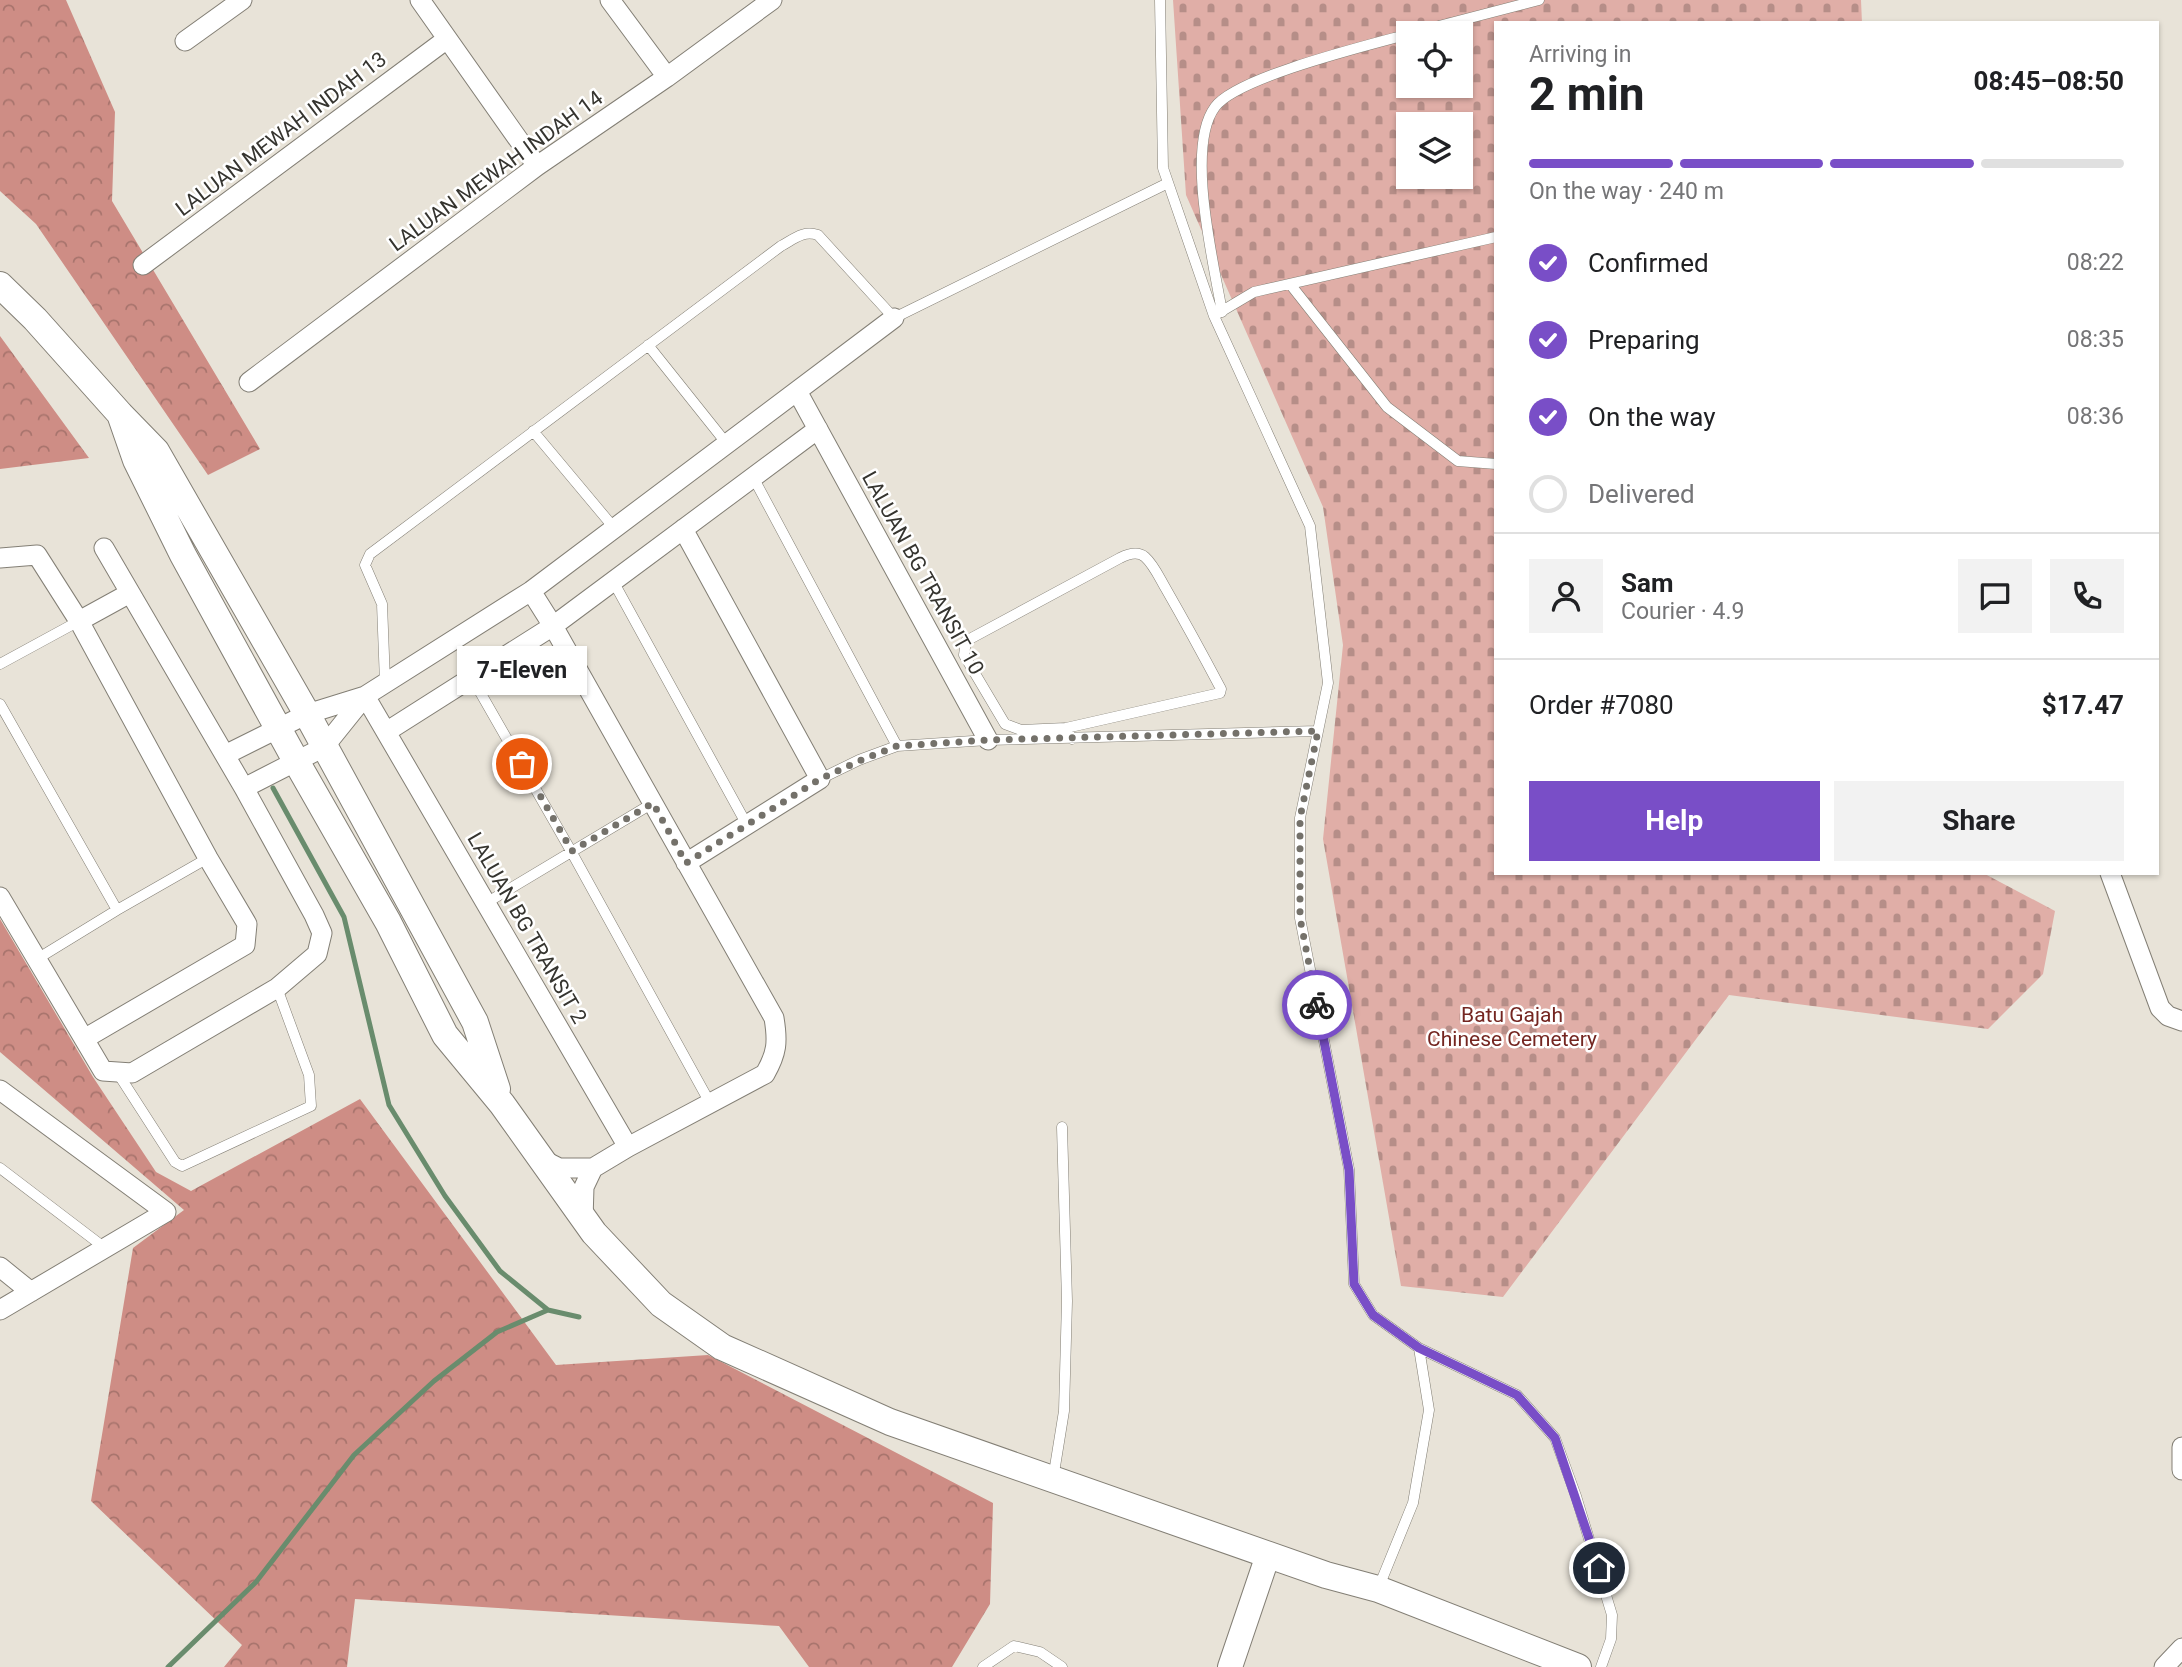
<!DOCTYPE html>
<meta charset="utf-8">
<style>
body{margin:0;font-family:Roboto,sans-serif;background:#f2f2f2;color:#202124;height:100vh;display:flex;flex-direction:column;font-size:26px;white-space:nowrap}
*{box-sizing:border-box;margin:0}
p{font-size:23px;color:#757577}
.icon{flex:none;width:38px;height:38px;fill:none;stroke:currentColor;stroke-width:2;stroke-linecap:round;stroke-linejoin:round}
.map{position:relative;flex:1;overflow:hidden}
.side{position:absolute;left:1494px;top:21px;width:665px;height:854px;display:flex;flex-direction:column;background:#fff;border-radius:0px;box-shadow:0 2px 5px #0004}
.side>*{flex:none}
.buttons{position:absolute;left:1396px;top:21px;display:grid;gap:14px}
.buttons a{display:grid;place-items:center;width:77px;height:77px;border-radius:0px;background:#fff;box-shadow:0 2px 5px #0004;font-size:35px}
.pin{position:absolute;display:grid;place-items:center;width:60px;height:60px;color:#fff;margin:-30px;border:4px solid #fff;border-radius:50%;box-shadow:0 2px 7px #0007}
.courier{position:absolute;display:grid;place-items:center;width:70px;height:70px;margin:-35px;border:5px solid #794ec7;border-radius:50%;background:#fff;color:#222;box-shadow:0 2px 9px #0007}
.bubble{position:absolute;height:49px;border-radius:0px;background:#fff;box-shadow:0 2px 5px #0004;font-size:23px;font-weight:700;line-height:49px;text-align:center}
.headline em{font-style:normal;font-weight:700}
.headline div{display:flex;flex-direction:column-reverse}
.headline{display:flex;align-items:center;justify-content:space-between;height:119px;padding:0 35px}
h1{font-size:46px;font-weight:700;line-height:52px}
.bar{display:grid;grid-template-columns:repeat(4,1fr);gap:10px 7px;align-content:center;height:84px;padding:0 35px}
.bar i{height:9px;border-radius:5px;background:#e0e0e0}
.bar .active{background:#794ec7}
.bar p{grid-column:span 4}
.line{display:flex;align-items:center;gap:18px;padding:0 35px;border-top:2px solid #e0e0e0}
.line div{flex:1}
.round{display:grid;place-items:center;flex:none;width:74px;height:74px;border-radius:0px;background:#f2f2f2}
ol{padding:0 35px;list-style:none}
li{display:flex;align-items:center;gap:21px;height:77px}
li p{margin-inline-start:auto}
li .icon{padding:7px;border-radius:50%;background:#794ec7;color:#fff;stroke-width:4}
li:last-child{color:#757577}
li i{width:38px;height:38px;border:4px solid #e0e0e0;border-radius:50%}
.button{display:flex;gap:14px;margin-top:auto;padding:14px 35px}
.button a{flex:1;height:80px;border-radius:0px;background:#794ec7;color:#fff;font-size:28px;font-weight:700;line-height:80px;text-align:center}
.button a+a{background:#f2f2f2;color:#202124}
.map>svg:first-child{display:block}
.forest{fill:url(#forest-crowns)}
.cemetery{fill:url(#cemetery-stones);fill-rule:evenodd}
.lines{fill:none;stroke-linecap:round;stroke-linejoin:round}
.stream{stroke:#698c6d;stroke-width:5}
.service-casing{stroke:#837f75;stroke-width:11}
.minor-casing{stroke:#837f75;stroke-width:21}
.tertiary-casing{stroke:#837f75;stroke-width:26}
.secondary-casing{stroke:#837f75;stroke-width:28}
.service{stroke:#fff;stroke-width:10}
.minor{stroke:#fff;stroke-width:19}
.tertiary{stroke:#fff;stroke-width:24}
.secondary{stroke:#fff;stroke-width:26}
.done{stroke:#74716a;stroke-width:7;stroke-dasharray:0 12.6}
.route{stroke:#794ec7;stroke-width:9}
.labels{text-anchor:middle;stroke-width:5;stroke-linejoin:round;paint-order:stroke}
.street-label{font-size:21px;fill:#35342f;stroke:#fff}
.park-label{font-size:21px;fill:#742621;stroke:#fff}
</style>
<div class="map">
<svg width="2182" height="1667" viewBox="0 0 2182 1667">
<defs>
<pattern id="forest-crowns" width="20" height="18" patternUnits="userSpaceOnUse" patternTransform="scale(1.75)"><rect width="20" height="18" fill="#ce8d85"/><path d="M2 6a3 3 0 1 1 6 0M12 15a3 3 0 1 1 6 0" fill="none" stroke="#a8746d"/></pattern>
<pattern id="cemetery-stones" width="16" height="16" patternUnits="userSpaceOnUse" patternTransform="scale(1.75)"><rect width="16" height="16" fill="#e0aea7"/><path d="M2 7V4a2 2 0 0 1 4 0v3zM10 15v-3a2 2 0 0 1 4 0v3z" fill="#b68e88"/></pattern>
</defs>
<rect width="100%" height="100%" fill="#e8e3d8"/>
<!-- forest -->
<path class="forest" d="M0 0H66L115 112 112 201 260 449 208 475 36 224 0 191Z
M0 336 89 458 0 469Z
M0 919 93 1077 156 1172 191 1191 360 1099 556 1365 708 1355 993 1503 990 1604 952 1667H809L779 1626 355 1599 347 1667H224L242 1645 91 1501 133 1248 184 1210 0 1052Z"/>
<!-- cemetery -->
<path class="cemetery" d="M1173 0H1861L1862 23H1496V873H1983L2055 911 2043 974 1988 1029 1729 995 1503 1297 1401 1286 1323 839 1343 645 1323 507 1186 195ZM1409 33H1461V86H1409ZM1409 124H1461V177H1409Z"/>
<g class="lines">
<!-- stream -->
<path class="stream" d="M273 788 344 917 389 1105 445 1196 500 1271 548 1310
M168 1667 256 1582 354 1455 434 1381 497 1332 548 1310 579 1317"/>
<defs>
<path id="service" d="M1160 0 1163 168 1214 316 1310 526 1328 683 1300 818V918L1349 1169 1354 1284 1373 1315 1419 1348 1429 1410 1413 1503 1378 1589
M1412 33 1539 0
M1290 284 1387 407 1458 461 1496 464
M1222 312C1214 264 1185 147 1215 107 1237 77 1369 45 1409 34
M1217 314 1254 292 1496 237
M648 345 727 444
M533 431 615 529
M753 477 897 746
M613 581 747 825
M0 664 79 621
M472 678 571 851 710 1103
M385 682 382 604 365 565 370 554 781 246C794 239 803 230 818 235L894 318 1168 183
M0 704 117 910 208 858
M1066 728 1021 730 1005 724 964 655 966 641 1120 558C1128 554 1138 551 1145 557 1154 565 1160 579 1166 589 1185 622 1203 655 1221 689L1220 693 1066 728 1072 739
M820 779 859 760 897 746 988 740 1318 731
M486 903 653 803
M37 959 117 910
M117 1072 175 1162 182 1166 311 1106 309 1075 277 988
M0 1168 105 1248
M1419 1348 1517 1395 1555 1438 1576 1496 1612 1615 1611 1639 1601 1667
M1053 1479 1064 1411 1067 1301 1062 1127
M983 1667 1014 1646 1040 1652 1062 1667"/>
<path id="minor" d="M420 0 537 166
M610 0 667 77
M185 41 242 0
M143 265 447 39
M249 382 537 166 667 77 772 0
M797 391 988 740
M683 529 820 779 686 863
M0 558 37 555 79 621 208 858 247 924 245 945 84 1039
M531 591 553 626 774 1018C778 1042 777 1053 765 1074L628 1147 593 1168H559L541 1159
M79 621 130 593
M365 696 628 1147
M386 732 553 626 818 429
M225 755 307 714 365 696 531 591 894 318
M244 788 324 747 365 696
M2110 873 2160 1008 2168 1016 2182 1021
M0 897 103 1071 132 1073 277 988 317 954 322 933 314 915 244 788 104 548
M0 1090 166 1212 0 1310
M583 1220 584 1187 593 1168
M0 1267 31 1292
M2182 1447V1470
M2164 1667 2182 1648"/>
<path id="tertiary" d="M1230 1667 1268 1555"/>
<path id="secondary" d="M0 285 35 319 120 414 156 451 307 714 475 1022 497 1089
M120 414 136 460 183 555 296 761 388 922 445 1035 502 1104 594 1233 661 1304 722 1347 890 1422 1326 1575 1378 1589 1578 1667"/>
</defs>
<!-- service casing -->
<use href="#service" class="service-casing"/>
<!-- minor casing -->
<use href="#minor" class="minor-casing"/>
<!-- tertiary casing -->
<use href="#tertiary" class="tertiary-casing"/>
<!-- secondary casing -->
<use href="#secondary" class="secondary-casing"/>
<!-- service -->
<use href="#service" class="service"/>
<!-- minor -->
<use href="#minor" class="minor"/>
<!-- tertiary -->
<use href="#tertiary" class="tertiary"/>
<!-- secondary -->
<use href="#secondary" class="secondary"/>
</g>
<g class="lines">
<!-- done -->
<path class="done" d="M522 764 572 851 653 803 686 863 820 779 859 761 897 746 988 740 1318 731 1300 818V918L1317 1005"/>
<!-- route -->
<path class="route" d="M1317 1005 1349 1170 1354 1284 1373 1315 1419 1348 1517 1395 1555 1438 1599 1568"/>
</g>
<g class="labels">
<!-- street labels -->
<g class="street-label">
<text transform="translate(281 134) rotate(-37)" y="7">LALUAN MEWAH INDAH 13</text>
<text transform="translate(496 171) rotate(-36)" y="7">LALUAN MEWAH INDAH 14</text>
<text transform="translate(923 573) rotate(61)" y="7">LALUAN BG TRANSIT 10</text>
<text transform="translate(527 928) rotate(60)" y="7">LALUAN BG TRANSIT 2</text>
</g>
<!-- park labels -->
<g class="park-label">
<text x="1512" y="1022">Batu Gajah<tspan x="1512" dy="24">Chinese Cemetery</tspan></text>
</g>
</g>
</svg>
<div class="buttons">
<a><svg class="icon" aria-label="locate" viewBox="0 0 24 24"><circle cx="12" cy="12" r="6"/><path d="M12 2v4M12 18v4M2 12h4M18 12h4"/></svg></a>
<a><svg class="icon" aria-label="layers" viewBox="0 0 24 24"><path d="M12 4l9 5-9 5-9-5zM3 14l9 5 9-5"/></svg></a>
</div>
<div class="pin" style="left:522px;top:764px;background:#ea580c"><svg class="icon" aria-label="bag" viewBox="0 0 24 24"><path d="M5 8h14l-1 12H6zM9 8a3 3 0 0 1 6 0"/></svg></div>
<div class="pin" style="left:1599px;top:1568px;background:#1f2937"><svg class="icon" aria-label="home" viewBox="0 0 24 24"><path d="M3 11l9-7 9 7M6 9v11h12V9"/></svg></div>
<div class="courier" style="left:1317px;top:1005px"><svg class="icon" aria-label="bike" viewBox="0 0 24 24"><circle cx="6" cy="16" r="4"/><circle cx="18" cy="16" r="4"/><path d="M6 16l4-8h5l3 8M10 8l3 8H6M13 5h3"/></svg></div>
<div class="bubble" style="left:457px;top:646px;width:130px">7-Eleven</div>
<section class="side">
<div class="headline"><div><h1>2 min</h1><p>Arriving in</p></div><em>08:45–08:50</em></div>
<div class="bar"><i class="active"></i><i class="active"></i><i class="active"></i><i></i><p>On the way · 240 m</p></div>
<ol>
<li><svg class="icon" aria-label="check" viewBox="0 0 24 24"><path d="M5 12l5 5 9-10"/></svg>Confirmed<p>08:22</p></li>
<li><svg class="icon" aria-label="check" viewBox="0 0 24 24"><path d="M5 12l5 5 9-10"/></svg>Preparing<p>08:35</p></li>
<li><svg class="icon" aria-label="check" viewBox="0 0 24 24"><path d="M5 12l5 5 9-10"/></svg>On the way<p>08:36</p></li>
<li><i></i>Delivered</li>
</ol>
<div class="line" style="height:126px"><a class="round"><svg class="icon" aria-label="person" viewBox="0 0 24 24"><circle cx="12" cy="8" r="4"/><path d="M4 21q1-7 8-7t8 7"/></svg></a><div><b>Sam</b><p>Courier · 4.9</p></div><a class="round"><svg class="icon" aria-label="chat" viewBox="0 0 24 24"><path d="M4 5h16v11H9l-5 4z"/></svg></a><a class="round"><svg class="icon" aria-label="phone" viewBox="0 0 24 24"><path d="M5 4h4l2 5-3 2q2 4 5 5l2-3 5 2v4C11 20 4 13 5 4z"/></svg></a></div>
<div class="line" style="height:91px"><div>Order #7080</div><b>$17.47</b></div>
<div class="button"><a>Help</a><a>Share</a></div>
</section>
</div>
